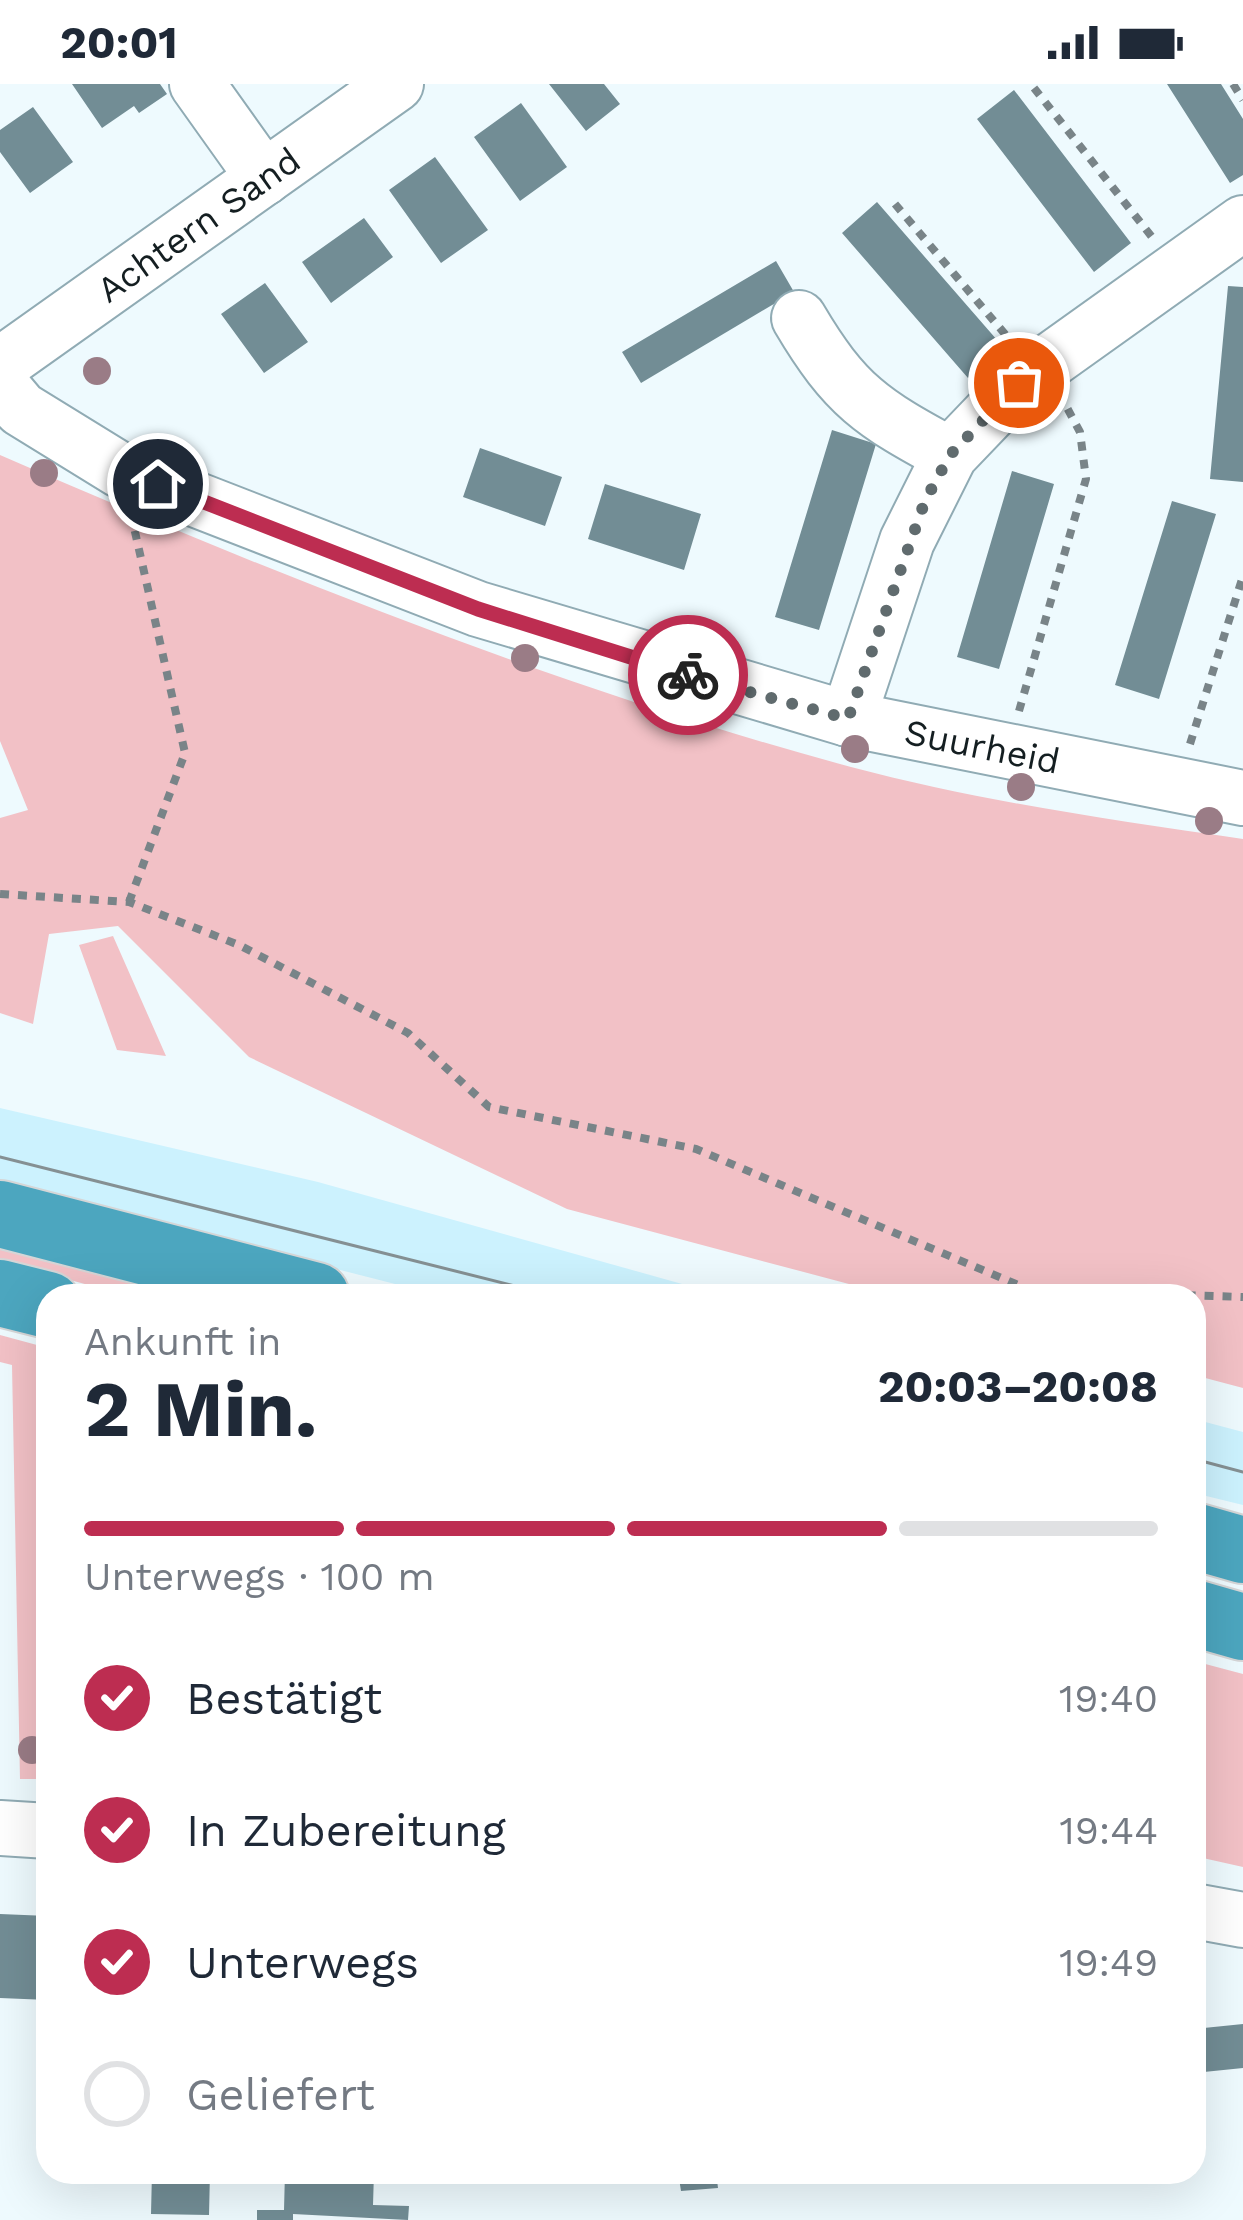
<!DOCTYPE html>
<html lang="de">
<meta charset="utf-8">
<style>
body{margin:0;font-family:"Work Sans",sans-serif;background:#f6f6f7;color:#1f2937;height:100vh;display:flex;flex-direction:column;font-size:45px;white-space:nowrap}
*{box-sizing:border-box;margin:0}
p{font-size:39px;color:#747a83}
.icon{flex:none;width:66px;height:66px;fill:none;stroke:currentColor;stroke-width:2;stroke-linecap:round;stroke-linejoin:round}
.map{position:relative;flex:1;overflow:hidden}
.panel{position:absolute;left:36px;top:1200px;width:1170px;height:900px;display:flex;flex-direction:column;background:#fff;border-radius:36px;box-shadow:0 12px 48px #0002}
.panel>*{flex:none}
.pin{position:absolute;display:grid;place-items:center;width:102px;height:102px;color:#fff;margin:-51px;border:6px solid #fff;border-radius:50%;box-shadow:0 3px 12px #0007}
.courier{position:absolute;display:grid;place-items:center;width:120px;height:120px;margin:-60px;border:9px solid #bd2d51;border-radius:50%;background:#fff;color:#222;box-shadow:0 3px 15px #0007}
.summary em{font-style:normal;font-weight:700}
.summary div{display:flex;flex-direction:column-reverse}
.summary{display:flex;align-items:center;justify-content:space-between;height:204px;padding:0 48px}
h1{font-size:78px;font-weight:700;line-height:90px}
.bar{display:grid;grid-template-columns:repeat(4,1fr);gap:18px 12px;align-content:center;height:144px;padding:0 48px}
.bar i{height:15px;border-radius:9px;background:#e0e1e3}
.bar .active{background:#bd2d51}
.bar p{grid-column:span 4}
ol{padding:0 48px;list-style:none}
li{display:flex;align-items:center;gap:36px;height:132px}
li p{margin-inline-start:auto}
li .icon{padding:12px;border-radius:50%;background:#bd2d51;color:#fff;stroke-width:4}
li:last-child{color:#747a83}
li i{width:66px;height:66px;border:6px solid #e0e1e3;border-radius:50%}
.status{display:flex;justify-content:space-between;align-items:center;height:84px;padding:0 60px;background:#fff;direction:ltr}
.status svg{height:33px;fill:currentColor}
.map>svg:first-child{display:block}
.built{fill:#ccf2fe}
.green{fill:#f2c1c6}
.building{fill:#728d95}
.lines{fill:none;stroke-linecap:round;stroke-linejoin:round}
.minor-casing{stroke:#90abb4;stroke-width:58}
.highway-casing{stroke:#d5d6d7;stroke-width:70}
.path{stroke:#798488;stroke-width:8;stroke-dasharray:9 9;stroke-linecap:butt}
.minor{stroke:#fff;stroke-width:54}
.highway{stroke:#4ca6bf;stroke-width:66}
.tram{stroke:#859093;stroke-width:3}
.tree{fill:#9a7c86}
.done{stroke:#606b6e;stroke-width:12;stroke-dasharray:0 21.6}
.route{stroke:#bd2d51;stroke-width:15}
.labels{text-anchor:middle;stroke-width:9;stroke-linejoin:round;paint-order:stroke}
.street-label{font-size:36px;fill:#141e21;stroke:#eefafe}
</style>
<div class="status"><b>20:01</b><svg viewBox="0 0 49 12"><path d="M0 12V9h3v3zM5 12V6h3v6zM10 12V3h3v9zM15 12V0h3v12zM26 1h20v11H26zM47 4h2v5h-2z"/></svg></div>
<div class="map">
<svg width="1243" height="2136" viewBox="0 0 1243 2136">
<rect width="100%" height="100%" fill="#eefafe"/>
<!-- built -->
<path class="built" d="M0 1024 318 1098 725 1212H442L0 1099Z
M1194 1335 1243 1348V1421L1194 1409Z"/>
<!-- green -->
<path class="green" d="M0 371C276 491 559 604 851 683 979 717 1112 736 1243 755V1304L1194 1291V1212H894L567 1125 249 973 118 842 49 850 33 940 0 929V734L28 726 0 657Z
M113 852 166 972 117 966 79 861Z
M0 1160 207 1212H129L0 1177Z
M0 1251 48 1264V1695H20L12 1281 0 1278Z
M1194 1577 1243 1590V1783L1194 1772Z"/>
<!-- building -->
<path class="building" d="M72 0H160L167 10 139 29 134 22 102 44Z
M549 0H604L620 20 586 47Z
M1167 0H1221L1243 35V91L1230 99Z
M1014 6 1131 159 1094 188 977 35Z
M521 19 567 83 520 117 474 53Z
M33 23 73 78 30 109 0 68V46Z
M435 73 488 146 441 179 389 106Z
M877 118 1004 264 968 294 842 149Z
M364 134 393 173 331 219 302 178Z
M776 177 794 208 641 299 622 268Z
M265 199 308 258 264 289 221 230Z
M1228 202 1243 203V398L1210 395Z
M832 346 876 360 819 546 775 533Z
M480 364 562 393 545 442 463 413Z
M1012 387 1054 400 999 585 957 573Z
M605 400 701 430 684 486 588 455Z
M1172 417 1216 430 1159 615 1115 601Z
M0 1830 48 1832V1916L0 1914Z
M1243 1940V1984L1194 1989V1945Z
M152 2088H210L209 2131 151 2130Z
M285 2088H374L373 2121 409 2122 408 2136 293 2130V2136H257V2126H284Z
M678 2088H716L718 2104 681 2107Z"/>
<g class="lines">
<defs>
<g id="minor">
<path d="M197 0 264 94"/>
<path d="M799 234C845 312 872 329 950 371"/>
<path id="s1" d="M0 281 396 0"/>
<path id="s2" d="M0 300 21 325 120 386 478 525 848 635 1243 714"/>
<path d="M848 635 907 457 950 371 1019 299 1243 139"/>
<path d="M0 1744 48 1747"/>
<path d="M1194 1827 1243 1836"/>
</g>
<path id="highway" d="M0 1130 316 1212
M0 1209 48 1221
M1194 1452 1243 1466
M1194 1529 1243 1543"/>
</defs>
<!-- minor casing -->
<use href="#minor" class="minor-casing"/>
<!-- highway casing -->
<use href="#highway" class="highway-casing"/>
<!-- path -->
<path class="path" d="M1233 0 1243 16
M1034 4 1152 153
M895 120 1010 256
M1019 627 1086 395 1080 348 1065 320
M1190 660 1243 492
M0 810 129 818 239 861 408 949 489 1023 696 1065 1030 1206 1243 1213
M129 818 185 669 133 439"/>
<!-- minor -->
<use href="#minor" class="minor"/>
<!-- highway -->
<use href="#highway" class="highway"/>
<!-- tram -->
<path class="tram" d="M0 1073 555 1212
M1194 1375 1243 1388"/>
</g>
<!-- trees -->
<g class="tree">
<circle cx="97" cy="287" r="14"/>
<circle cx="44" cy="389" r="14"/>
<circle cx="525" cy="574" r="14"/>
<circle cx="693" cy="623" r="14"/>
<circle cx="855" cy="665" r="14"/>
<circle cx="1021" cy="703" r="14"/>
<circle cx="1209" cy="737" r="14"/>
<circle cx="32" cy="1666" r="14"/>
</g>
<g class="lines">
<!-- done -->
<path class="done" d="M688 591 848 635 925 417 950 371 1019 299"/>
<!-- route -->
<path class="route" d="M158 400 478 525 688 591"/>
</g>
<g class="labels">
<!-- street labels -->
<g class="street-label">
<text dy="13" stroke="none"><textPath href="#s1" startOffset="243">Achtern Sand</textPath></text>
<text dy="13" stroke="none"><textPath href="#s2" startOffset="1056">Suurheid</textPath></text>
</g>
</g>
</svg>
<div class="pin" style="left:1019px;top:299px;background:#ea580c"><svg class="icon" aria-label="bag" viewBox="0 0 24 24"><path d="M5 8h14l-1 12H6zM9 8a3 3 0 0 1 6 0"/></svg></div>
<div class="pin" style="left:158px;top:400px;background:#1f2937"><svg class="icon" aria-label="home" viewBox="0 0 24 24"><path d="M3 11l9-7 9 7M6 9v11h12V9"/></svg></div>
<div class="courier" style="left:688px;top:591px"><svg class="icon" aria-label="bike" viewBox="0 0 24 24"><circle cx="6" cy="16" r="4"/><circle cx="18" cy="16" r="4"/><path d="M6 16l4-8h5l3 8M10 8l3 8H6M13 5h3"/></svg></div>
<section class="panel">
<div class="summary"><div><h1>2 Min.</h1><p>Ankunft in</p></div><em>20:03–20:08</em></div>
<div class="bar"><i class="active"></i><i class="active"></i><i class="active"></i><i></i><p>Unterwegs · 100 m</p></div>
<ol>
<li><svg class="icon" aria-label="check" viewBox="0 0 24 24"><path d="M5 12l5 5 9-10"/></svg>Bestätigt<p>19:40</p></li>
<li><svg class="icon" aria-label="check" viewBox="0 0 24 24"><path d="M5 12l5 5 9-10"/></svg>In Zubereitung<p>19:44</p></li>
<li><svg class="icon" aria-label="check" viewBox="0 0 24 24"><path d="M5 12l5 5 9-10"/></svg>Unterwegs<p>19:49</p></li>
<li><i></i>Geliefert</li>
</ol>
</section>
</div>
